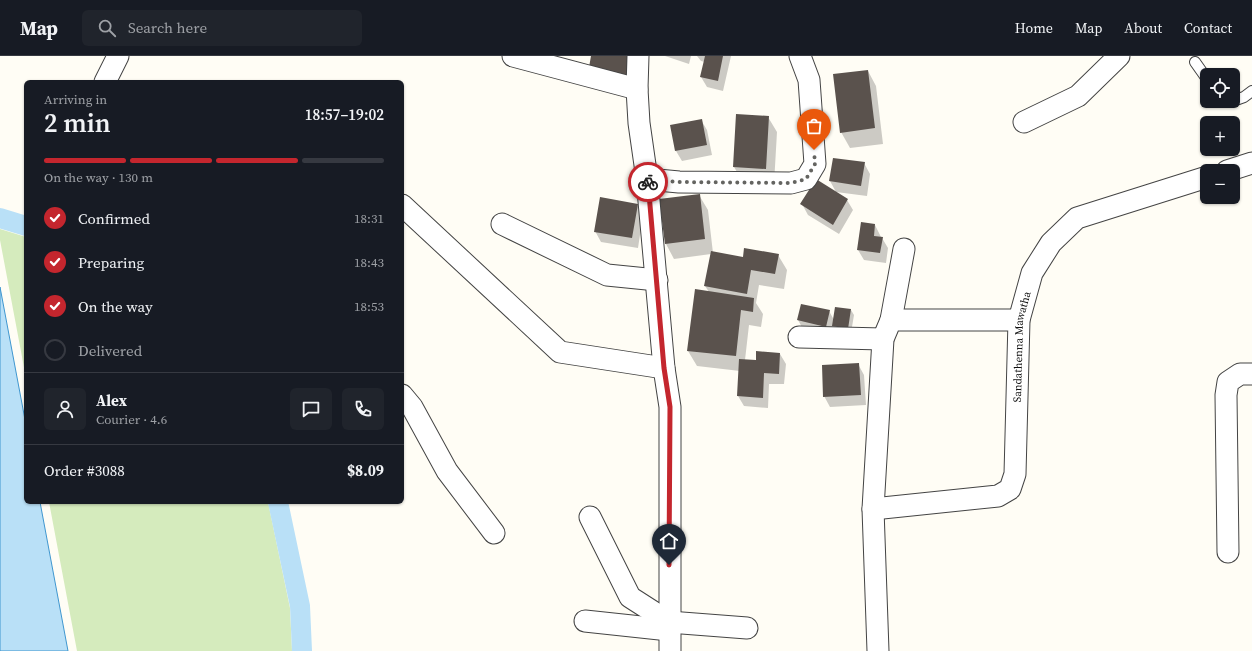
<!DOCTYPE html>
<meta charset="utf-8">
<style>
body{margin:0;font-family:"Source Serif 4",serif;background:#20242c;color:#f1f3f6;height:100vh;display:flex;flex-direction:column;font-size:15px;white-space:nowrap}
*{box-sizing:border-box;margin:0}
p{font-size:13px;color:#9ea1a6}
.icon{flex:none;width:22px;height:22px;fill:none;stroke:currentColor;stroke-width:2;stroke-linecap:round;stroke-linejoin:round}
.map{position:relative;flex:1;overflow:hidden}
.details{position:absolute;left:24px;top:24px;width:380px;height:424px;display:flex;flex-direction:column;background:#171b24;border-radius:6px;box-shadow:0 1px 3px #0004}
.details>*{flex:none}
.controls{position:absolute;left:1200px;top:12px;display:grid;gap:8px}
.controls a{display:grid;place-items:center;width:40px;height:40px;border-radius:6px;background:#171b24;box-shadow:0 1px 3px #0004;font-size:20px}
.pin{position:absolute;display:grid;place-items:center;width:34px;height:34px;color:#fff;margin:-41px -17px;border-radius:50% 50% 50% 0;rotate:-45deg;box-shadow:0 0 4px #0007}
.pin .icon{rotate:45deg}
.courier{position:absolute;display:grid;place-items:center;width:40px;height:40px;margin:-20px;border:3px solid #c4262e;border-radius:50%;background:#fff;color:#222;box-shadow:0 1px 5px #0007}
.headline em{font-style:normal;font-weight:600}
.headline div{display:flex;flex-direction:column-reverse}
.headline{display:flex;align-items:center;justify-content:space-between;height:68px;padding:0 20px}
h1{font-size:26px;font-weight:600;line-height:30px}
.bar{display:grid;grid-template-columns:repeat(4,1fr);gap:6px 4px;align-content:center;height:48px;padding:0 20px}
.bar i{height:5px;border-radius:3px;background:#363941}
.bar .on{background:#c4262e}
.bar p{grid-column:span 4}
.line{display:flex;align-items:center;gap:10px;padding:0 20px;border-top:1px solid #363941}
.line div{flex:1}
.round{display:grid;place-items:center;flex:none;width:42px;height:42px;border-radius:6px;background:#20242c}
ol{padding:0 20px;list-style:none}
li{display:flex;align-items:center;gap:12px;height:44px}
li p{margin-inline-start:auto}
li .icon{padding:4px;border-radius:50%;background:#c4262e;color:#fff;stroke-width:4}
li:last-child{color:#9ea1a6}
li i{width:22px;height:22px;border:2px solid #363941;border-radius:50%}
header{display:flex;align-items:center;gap:24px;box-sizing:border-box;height:56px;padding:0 20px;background:#171b24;border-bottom:1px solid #363941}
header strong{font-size:19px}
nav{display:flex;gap:22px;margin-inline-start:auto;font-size:14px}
.search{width:280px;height:36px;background:#20242c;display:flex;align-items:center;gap:10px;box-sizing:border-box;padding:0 14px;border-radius:6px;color:#9ea1a6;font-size:15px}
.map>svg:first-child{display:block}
.green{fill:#d5ebbd}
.water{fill:#b9e0f7;stroke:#3f96cf}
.shadow{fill:#0003}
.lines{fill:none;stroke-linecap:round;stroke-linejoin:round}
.canal{stroke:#b9e0f7;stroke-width:20}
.building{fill:#5a524d}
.lane-casing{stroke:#444;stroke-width:12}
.street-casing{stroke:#444;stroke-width:23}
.lane{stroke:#fff;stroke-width:10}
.street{stroke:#fff;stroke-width:21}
.done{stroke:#646461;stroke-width:4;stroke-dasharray:0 7.2}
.route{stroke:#c4262e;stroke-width:5}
.labels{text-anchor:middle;stroke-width:4;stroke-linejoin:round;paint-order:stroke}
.street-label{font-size:11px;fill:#111;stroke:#fff}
</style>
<header>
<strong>Map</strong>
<div class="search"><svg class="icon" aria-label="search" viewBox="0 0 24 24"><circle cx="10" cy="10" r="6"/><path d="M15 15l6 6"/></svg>Search here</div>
<nav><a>Home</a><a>Map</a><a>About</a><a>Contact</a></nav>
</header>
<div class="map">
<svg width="1252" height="595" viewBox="0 0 1252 595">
<rect width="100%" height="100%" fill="#fffdf5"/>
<!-- green -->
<path class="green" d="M0 173 26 181V322L0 184Z
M49 446H268L290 552 292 595H77Z"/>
<!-- water -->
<path class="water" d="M0 231 26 369V446H40L68 595H0Z"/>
<!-- shadow -->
<path class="shadow" d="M665 0H691L689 8Z
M697 0H731L723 35 707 31 701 21 705 6 701 5Z
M868 15 876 30 883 88 850 92 841 76Z
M768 61 777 76 774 128 743 126 734 111Z
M701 64 707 74 712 99 682 105 676 95 672 70Z
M864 107 870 118 867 140 836 136 830 125Z
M816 125 847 144 853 154 839 178 808 159 802 148Z
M699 139 708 154 713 197 743 202 778 199 787 214 784 233 759 229 756 247 763 258 761 271 749 269 745 304 757 305 780 298 786 308 784 328H769L768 352 744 350 738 340 740 315 697 310 688 295 709 236 705 230 711 198 674 203 666 188Z
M637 149 643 159 638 192 601 186 595 175Z
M875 169 881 181 882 182 888 192 886 207 864 204 858 194Z
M851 254 854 259 851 277 836 275 834 271 831 281 804 275 798 264 829 255 834 264Z
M858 308 864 319 866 349 830 351 824 340Z"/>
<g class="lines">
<!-- canal -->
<path class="canal" d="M0 162 26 170
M278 446 300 550 302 595"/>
</g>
<!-- building -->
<path class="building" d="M591 0H629L626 21 588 17Z
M705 0H723L718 25 700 21Z
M868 14 875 72 840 77 833 18Z
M736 58 769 60 766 113 733 111Z
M702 63 707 89 675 95 670 69Z
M833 102 865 106 861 130 829 125Z
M816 123 848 143 833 169 800 148Z
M700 138 705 183 665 188 659 143Z
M600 141 638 148 632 182 594 176Z
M861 166 875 168 874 180 883 181 880 197 857 194Z
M744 192 779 198 775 218 751 214 747 238 704 230 711 195 743 201Z
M695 233 754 242 753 256 741 254 736 300 687 295Z
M801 248 830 254 826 271 797 264Z
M835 251 851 253 848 273 832 270Z
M756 295 780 297 779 318 764 317 763 342 737 340 739 303 756 304Z
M859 307 861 339 823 341 822 309Z"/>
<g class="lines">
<defs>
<path id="lane" d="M1195 6 1207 23
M1233 45 1244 41 1252 35"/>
<g id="street">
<path d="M513 0 637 33"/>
<path d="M638 0 637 33 639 67 647 123 664 312 670 351V595"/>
<path d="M105 26 118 0"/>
<path d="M1024 66 1078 40 1119 0"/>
<path d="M1227 115 1252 107"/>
<path d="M647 123 679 126 791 127 806 123 815 108 809 24 800 0"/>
<path d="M402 149 560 296 664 312"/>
<path d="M502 168 607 219 657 224"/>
<path d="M891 264 904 193"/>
<path d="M799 281 883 283"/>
<path d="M402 339 412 351 447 415 494 477"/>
<path id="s1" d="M873 453 998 440 1010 433 1015 418 1019 264 1032 217 1051 187 1077 162 1207 121"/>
<path d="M590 461 630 541 669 566 747 572"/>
<path d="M1228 496 1226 339 1228 326 1240 318H1252"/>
<path d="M585 565 669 574"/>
<path d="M878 595 873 453 883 283 891 264H1019"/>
</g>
</defs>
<!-- lane casing -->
<use href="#lane" class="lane-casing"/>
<!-- street casing -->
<use href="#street" class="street-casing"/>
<!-- lane -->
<use href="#lane" class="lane"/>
<!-- street -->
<use href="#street" class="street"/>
</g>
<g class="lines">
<!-- done -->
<path class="done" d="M648 126 647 123 679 126 791 127 806 123 815 108 814 94"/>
<!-- route -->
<path class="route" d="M648 126 664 312 670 351 669 509"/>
</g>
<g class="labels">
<!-- street labels -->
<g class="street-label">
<text dy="4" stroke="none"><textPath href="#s1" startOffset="283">Sandathenna Mawatha</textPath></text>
</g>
</g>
</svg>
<div class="controls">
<a><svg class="icon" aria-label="locate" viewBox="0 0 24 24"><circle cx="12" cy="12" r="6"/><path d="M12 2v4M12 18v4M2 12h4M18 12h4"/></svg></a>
<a>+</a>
<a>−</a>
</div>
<div class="pin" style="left:814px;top:94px;background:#ea580c"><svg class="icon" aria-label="bag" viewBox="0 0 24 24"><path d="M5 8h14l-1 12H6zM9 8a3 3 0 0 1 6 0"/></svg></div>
<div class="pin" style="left:669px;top:509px;background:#1f2937"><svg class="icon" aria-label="home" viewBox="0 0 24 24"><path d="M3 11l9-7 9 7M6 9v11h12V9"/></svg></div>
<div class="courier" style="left:648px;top:126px"><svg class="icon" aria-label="bike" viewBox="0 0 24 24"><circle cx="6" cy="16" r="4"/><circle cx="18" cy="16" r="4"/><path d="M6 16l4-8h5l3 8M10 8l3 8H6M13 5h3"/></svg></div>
<section class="details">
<div class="headline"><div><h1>2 min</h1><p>Arriving in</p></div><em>18:57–19:02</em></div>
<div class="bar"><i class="on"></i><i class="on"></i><i class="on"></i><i></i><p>On the way · 130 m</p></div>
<ol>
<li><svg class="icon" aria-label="check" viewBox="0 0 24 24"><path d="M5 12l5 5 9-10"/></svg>Confirmed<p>18:31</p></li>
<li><svg class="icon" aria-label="check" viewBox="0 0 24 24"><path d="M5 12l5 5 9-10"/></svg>Preparing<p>18:43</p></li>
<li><svg class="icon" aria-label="check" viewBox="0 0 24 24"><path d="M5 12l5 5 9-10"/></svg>On the way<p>18:53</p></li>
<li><i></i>Delivered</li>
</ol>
<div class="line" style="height:72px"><a class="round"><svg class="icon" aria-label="person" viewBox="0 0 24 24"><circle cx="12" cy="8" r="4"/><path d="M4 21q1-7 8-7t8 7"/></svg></a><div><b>Alex</b><p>Courier · 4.6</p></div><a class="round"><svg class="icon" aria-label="chat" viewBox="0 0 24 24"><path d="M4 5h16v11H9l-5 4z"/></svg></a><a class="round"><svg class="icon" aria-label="phone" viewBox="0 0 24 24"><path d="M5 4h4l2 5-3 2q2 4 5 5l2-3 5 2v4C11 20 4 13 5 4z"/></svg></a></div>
<div class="line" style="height:52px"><div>Order #3088</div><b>$8.09</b></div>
</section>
</div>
